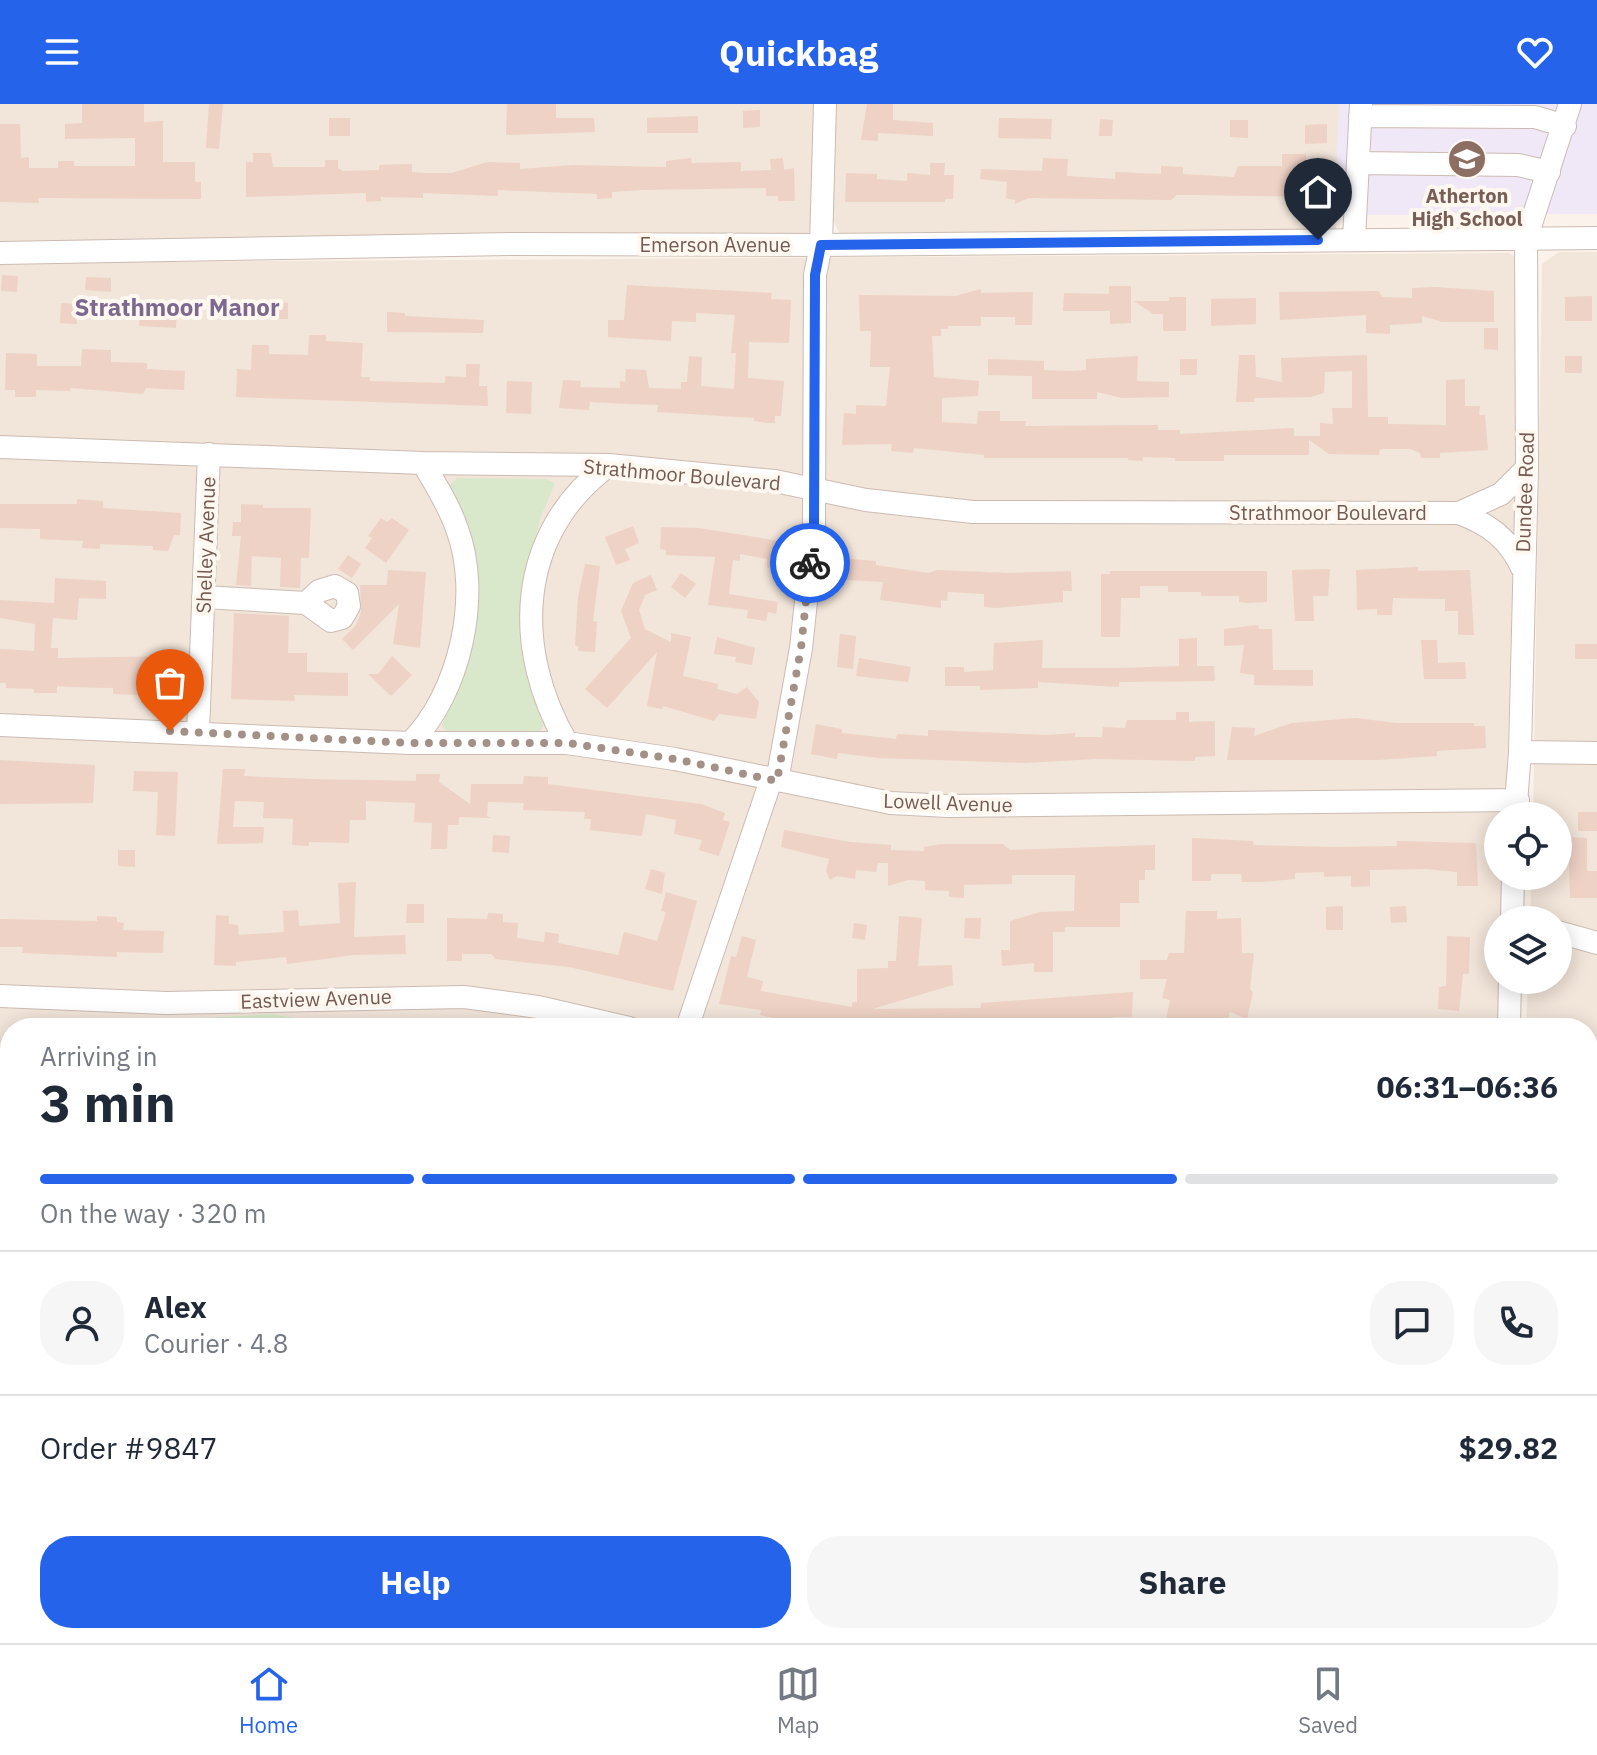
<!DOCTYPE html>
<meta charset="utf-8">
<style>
body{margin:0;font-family:"IBM Plex Sans",sans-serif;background:#f6f6f7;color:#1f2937;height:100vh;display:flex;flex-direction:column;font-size:30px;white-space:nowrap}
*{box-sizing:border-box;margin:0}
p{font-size:26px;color:#747a83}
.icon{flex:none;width:44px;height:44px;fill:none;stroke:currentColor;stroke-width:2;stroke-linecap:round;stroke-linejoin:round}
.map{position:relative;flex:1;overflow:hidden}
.side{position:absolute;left:0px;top:914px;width:1598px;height:626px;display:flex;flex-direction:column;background:#fff;border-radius:32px 32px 0 0;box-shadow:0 4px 20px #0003}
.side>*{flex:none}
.controls{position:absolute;left:1484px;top:698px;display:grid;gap:16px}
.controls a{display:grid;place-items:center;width:88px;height:88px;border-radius:50%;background:#fff;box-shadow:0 4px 20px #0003;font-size:40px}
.pin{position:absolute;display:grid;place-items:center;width:68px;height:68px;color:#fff;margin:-82px -34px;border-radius:50% 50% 50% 0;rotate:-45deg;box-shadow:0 0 8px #0007}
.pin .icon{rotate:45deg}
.courier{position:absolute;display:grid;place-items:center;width:80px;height:80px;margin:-40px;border:6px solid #2563eb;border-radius:50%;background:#fff;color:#222;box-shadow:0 2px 10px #0007}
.summary em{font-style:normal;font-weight:700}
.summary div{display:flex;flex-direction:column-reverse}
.summary{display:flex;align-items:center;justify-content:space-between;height:136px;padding:0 40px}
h1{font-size:52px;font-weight:700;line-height:60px}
.bar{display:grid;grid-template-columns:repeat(4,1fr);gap:12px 8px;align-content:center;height:96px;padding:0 40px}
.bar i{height:10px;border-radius:6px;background:#e0e1e3}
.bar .active{background:#2563eb}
.bar p{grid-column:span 4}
.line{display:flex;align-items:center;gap:20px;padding:0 40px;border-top:2px solid #e0e1e3}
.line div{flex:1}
.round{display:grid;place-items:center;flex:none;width:84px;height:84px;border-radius:32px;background:#f6f6f7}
.primary-button{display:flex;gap:16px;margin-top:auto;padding:16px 40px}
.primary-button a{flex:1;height:92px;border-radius:32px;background:#2563eb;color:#fff;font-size:32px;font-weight:700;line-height:92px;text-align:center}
.primary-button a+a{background:#f6f6f7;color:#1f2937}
header{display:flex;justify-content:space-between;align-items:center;height:104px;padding:0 40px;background:#2563eb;color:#fff;font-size:36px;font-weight:700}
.tab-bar{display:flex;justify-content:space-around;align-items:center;height:112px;border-top:2px solid #e0e1e3;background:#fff;font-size:22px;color:#747a83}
.tab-bar a{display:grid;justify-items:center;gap:4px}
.tab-bar .active{color:#2563eb}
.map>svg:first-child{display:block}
.residential{fill:#f2e5da}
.education{fill:#f0e7f7}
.green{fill:#d9e8ca}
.building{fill:#eed2c5}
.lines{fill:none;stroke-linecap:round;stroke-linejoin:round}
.minor-casing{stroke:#ccbbb2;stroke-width:24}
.minor{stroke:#fff;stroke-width:22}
.done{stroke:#a39086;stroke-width:8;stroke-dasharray:0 14.4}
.route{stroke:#2563eb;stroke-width:10}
.labels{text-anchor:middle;stroke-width:8;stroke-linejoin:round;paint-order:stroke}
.education-label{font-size:20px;font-weight:bold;fill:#785e54;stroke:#fef8f1}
.street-label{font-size:20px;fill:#745a50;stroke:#fef8f1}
.quarter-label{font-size:24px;font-weight:bold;fill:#7f688f;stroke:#fef8f1}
</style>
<header><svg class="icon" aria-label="menu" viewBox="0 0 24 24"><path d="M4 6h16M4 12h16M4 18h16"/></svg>Quickbag<svg class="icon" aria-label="heart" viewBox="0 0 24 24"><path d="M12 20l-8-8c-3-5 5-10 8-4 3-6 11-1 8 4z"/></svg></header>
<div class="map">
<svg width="1597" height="1539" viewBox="0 0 1597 1539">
<rect width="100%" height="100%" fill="#fbf3eb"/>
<!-- residential -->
<path class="residential" d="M0 0H816L813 120 806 133 0 139Z
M835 0H1339L1336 128 841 132 829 109Z
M1559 148H1597V1539H1411L1414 1530H1588V924H1526L1528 876H1558V816H1530L1532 772H1558V712H1533L1542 160Z
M1509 149 1521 157 1506 712H1498V772H1504L1503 816H1498L1499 924H352L273 910 183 915V924H10V1056H0V159Z
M0 1095H10V1530H852L861 1539H68L65 1534 53 1539H21L0 1534Z
M1153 1530H1380L1376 1539H1151Z"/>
<!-- education -->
<path class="education" d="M1339 0H1597V110L1334 111Z"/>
<!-- green -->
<path class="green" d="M457 374 545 375 555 379 540 415 528 461 535 596 544 620 538 631 448 629 442 621 455 590 468 543 448 383Z
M273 910 352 924H183V915Z
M0 1056H10V1095H0Z
M852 1530H921L939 1536 996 1530H1153L1151 1539H861Z"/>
<!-- building -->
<path class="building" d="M82 0H144V18L163 17V58H195V78H201V95L38 94 39 99 0 98V20H20L21 54 29 53V64H58V57H74V62H135V34L65 35V20L82 19Z
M209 0H223L219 45 206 44Z
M507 0H556V14H594L595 28 506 31Z
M867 0H893V16L933 19V32L878 29V37L861 36Z
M760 6V23L743 24V7Z
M698 12V29H647V14Z
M329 14H350V32H329Z
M999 14 1052 15 1051 35 998 34Z
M1100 15 1113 16 1112 32H1099Z
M1230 16H1248V34L1230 33Z
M1327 20V39L1305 40V21Z
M253 49H271L273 63H325V56H338V64L343 67 379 66V61L412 60V68L423 69H452L487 58 520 59V65L573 61 666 63V57L691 54 692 59 741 58V67L771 66 770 55 783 54 784 66 794 64 795 97H778V92H766V84L642 86 612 88V94L597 95V90L498 86V92L423 89V94L381 93V97L366 98V89L246 93V58H253Z
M1282 50H1306V93L1198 91H1177L1171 96 1029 94 1015 100V96L1006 94 1007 78 980 75 981 65 1042 67 1043 54 1068 55 1067 72 1115 75V68L1161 70V62L1183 63V70L1234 73 1238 62H1282Z
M930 59H945L944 71H954L953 95H945V98H845L846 69 877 70V75L907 77V69L930 71Z
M2 171 18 172 17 188 1 187Z
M86 173 111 174V188L85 186Z
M627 181 772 189 771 195 791 196 789 239 749 238 748 274 784 277 781 312H775V319H768L754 317V314L657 308 658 301 630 300 590 298 589 306 559 304 563 276 581 277 580 283 620 284V277L625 278 626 265 646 266 649 284 681 285V278H687L689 252 702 253 701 282 734 285 736 249H731L735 211 696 209V218L672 217 671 237 608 233V216H624Z
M1109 182H1131V219L1110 220V207H1063L1064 189 1109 190Z
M1436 183 1494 187V218H1442L1422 212V219L1390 221V230L1366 229V211L1280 216 1279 188 1378 187 1383 193 1412 194V184Z
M981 185V189L1033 188 1032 221H1015V213H981V222H948V225H941V232H932L934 273 979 277 978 292 942 294V318L977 320 978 307H1000V317H1026L1025 322 1158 321V326H1180V330L1294 324V332H1320V319L1333 320 1332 304H1352V267L1325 268 1324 289 1311 293 1254 294V298H1236L1239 251H1255L1256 273 1282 278 1281 254 1367 251 1368 313H1388V320L1446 321V276L1465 275V302H1480L1479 311H1485L1488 346 1440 349V354H1421L1420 349 1410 345H1380L1379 351 1329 350 1309 336V351H1224V357H1175V354L1143 353V357L1128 356V354H984V351L914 344 913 349 891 347 892 340 842 341 844 309 856 310V301L886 302 890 263H870L871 227H860L859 191 955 192Z
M1592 192V217H1565V193Z
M1169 193H1186V227H1163V210H1153L1134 197H1169Z
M1256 194V220L1211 222V195Z
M272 198 288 199V215H272Z
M61 199 77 200V220L60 219Z
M157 203 177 204 176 224 139 222 140 208 157 209Z
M387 208 405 209V212L484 216 483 229 387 228Z
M1484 224H1498V246L1484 245Z
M309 231H326V237L363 239 361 273H370V277L445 279V272L466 273V260H480L479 282H487L488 302 236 293 237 265 251 266 252 241H269V250L308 251Z
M82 245 111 246V258L147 259V265L185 267 184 286 146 284 143 290 70 284V287L36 286V293H15V286H5L6 249 37 250V262H81Z
M1138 252 1137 277 1169 278V293L1122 294 1097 288V295H1032V272L988 271V255L1044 257V266L1072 267 1086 266V255Z
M1565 252H1582V269H1565Z
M1180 255H1197V271H1180Z
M507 277 532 278 531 310 506 309Z
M77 395 103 397V404L181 409 180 431H174L168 447 153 446V442L100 440V445L82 444 83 437 40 435V425L0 424V400H77Z
M241 400 263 401V404H311L309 454H301L300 484 280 483 281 454 252 452 251 482 236 481 241 432H232L233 418H241Z
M381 414 387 418 392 414 409 426 386 459 365 444 372 434 368 432Z
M633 422 639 439 625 445 630 456 616 461 605 433Z
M661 423 699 424 785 438 780 466 767 463V455L740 450V457L733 456 729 490 778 498 776 510 768 508 766 517 747 514 748 506 708 501 715 453 666 451V446L660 445Z
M348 451 361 460 352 474 338 465Z
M839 454 876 457V461L929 469 937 466 1007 469 1071 467 1072 487H1063V498L997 504 984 503V490L948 488 947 497 941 496V504L880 496 883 478 845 476V468H838Z
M585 460 600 462 593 517 597 518 595 548 578 547 579 542H575L578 493Z
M1418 463V467L1470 466 1474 531H1458V507H1445V495L1393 494 1392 511H1377V505L1357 506 1356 466Z
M1330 465 1328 492H1313L1314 517H1295L1292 466Z
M388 466 426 468 420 544 393 540 399 500 353 546 342 535 356 521 361 508 360 481H387Z
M1110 467H1267V498L1248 499 1239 498V492H1201V488H1168V482H1140V494H1121L1120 533H1101V470H1110Z
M681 469 696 480 685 494 671 483Z
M651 471 657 486 645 491 639 506 645 525 671 538V529L691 533 683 572 718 580 717 585 737 590 747 583 759 598 756 615 719 610 714 617 663 602 662 605 647 602 657 548 607 604 585 585 631 534 621 507 633 479Z
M55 474 106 477V495L79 494 77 516 53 514 51 544H58V554L176 552V581H167V585H137V591L113 590V584L72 583 57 582V589H34V585L6 584V579H0V545L34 547 35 520 0 514V496L54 499Z
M234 509 289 512 288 549H307V568L348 569V592L294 591 295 597 231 595Z
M1258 521 1259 525H1272L1273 566H1313V582L1254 581V571L1240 569 1244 541 1224 542V525Z
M840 530 856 532 853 565 837 563Z
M717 533 755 544 752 561 735 558 736 553 714 550Z
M1197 534V562H1214L1215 577 1119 578V583L1038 578V584L980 586V582H945V563H964V568L993 566 994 539 1043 536 1042 564H1121L1179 562V535Z
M1421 536H1437L1438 559 1465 558 1466 575H1424Z
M1575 540H1597V555H1575Z
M392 552 412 571 391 592 368 570H378Z
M859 554 911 563 908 578 856 572Z
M1176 608H1189V618L1215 617V652L1195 653V657L1096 655 1024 659 878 654 838 649 837 655 811 650 816 620 842 625V629L896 635 897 630 928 632V626L1047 631 1075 629V633H1102L1103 623 1125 624 1127 616H1176Z
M1356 614 1396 619H1474V622H1485L1486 644 1437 647V652L1378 656H1227L1232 623 1255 624 1254 632 1292 619Z
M0 656 95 661 93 699 0 700Z
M223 665H245L244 672 311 675 416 677V670H440L439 678 470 700 471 680H523L524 672 548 673V680L701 700 725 709 723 716 730 718 719 752 699 746 702 736 674 730 676 716 646 710 642 732 590 726 591 715H584L585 708 523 706 524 699 488 698 487 712 491 714 459 713V721H448L447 745H431L432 719 414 718 415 699 366 697V716H350L349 739 309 738V742L292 741 293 715 263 714 264 698 235 697 233 723H264L263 739 217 740Z
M134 667 178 668 175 732 156 731 158 688 133 687Z
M1578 708H1597V727H1578Z
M784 726 850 738 891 741V746L924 747V743L940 740H1003L1010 746 1155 741V766H1145V776H1139V799H1120V823H1065V828H1053V868H1034V859L1002 862 1001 846H1010V817L1040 808 1074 807 1075 771H1012V780L964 781V794L949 793V787L925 786V777L908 776 888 782V759H878L876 768 856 766 855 775 837 772 830 776 826 767 829 755 781 743Z
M493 731 510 732 509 749 492 748Z
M1568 733 1587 734V767H1597V794H1570Z
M1192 734 1253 737 1254 741 1335 743 1397 742V737L1476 739 1478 782H1457V768L1426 765 1370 766V782L1351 783V772L1324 773V768L1295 769V775L1262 778H1242L1241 770H1211V777H1192Z
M118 746H135V763L118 762Z
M651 765 665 769 662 790 645 785Z
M356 778 354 833 405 831 406 850 354 851 287 860 286 853 236 858V862L214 861 216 811 229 812V820L238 821 239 831 284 828 283 807 298 806 299 822 340 819 338 779Z
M666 788 697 797 673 887 569 863 495 855 492 850H462V857H447V814L487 815 488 809 503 810V818L518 819 517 834 544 838 545 828 559 830 558 839 618 851 624 828 657 837 666 808 661 807Z
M407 800H424V819H406Z
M1343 802V826H1326V803Z
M1406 802 1407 818 1391 819 1390 803Z
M1186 807H1217V815L1241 814 1242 849H1254L1250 885 1253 888 1247 915 1230 908 1226 924 1185 914 1182 924H1164L1170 896 1162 894 1167 875H1140V856H1167L1169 849H1184Z
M97 812 117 813V818L124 819 123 826 164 827 163 849 117 848V853L22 849 23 843H0V815L97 817Z
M899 812 922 814 918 862 952 861 953 881 872 905 981 904V899L1133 888 1132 913H1113V919L1044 924H813L760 911 761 906 719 900 731 852 736 853 742 832 756 836 747 873 763 877 761 887 852 903V898H857V865L888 864V857H896Z
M965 814H981L980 835 964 834Z
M854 819 867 821 865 836 852 834Z
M1447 832 1470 833 1469 870H1463L1459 907 1438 905 1439 883 1446 882Z"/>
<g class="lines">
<defs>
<path id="minor" d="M1360 12 1535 13 1565 22
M1359 59 1518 61 1549 68
M1354 135 1361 0
M0 149 514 140 821 141 1597 134
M0 343 423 359 609 361 775 377 866 396 973 408 1459 409 1501 390 1527 364
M1459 409C1488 420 1509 434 1522 464
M203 493 306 499 319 487 335 482 347 489 349 502 342 514 331 517 306 499
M0 621 410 639H567L675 655 891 699 948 702 1518 696
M198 628 209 350
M410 639C460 590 482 491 457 425 449 401 435 380 423 359
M567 639C512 545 516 429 609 361
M1520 648 1597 649
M777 677 801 544 814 423 815 171 821 141 825 0
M1515 712 1520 648 1527 364 1526 135 1570 0
M1512 816 1513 772
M1558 828 1597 839
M0 892 166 899 464 893 538 903 629 924
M687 924 771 676
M1509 924 1510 876
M0 1224 10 1229
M1588 1327 1597 1330
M0 1396 10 1397
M579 1530 590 1539
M1390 1539 1393 1530"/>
</defs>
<!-- minor casing -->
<use href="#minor" class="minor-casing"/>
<!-- minor -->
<use href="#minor" class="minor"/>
</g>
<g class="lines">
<!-- done -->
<path class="done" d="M170 627 410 639H567L675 655 777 677 801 544 810 459"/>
<!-- route -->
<path class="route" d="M810 459 814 423 815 171 821 141 1318 136"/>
</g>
<!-- icons -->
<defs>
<symbol id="school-disc" viewBox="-11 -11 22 22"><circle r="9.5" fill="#8d6e63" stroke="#fef8f1"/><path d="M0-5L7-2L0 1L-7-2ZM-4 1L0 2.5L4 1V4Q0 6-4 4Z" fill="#fff"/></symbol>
</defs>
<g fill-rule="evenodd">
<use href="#school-disc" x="1445" y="33" width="44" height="44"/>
</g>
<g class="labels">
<!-- education labels -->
<g class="education-label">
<text x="1467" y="99">Atherton<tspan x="1467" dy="23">High School</tspan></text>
</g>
<!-- street labels -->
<g class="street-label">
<text x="715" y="148">Emerson Avenue</text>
<text transform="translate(682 371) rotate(5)" y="7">Strathmoor Boulevard</text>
<text transform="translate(1525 388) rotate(-88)" y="7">Dundee Road</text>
<text x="1328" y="416">Strathmoor Boulevard</text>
<text transform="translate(206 441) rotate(-88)" y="7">Shelley Avenue</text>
<text transform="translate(948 699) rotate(2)" y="7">Lowell Avenue</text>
<text transform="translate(316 895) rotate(-2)" y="7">Eastview Avenue</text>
</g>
<!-- quarter labels -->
<g class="quarter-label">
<text x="177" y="212">Strathmoor Manor</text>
</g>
</g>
</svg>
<div class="controls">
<a><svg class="icon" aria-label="locate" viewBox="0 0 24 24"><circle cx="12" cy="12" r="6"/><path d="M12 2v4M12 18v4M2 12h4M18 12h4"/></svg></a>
<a><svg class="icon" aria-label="layers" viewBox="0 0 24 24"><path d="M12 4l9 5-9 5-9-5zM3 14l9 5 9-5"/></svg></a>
</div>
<div class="pin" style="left:170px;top:627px;background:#ea580c"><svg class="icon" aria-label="bag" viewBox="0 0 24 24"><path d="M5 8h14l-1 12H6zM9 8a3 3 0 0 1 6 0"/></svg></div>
<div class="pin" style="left:1318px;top:136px;background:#1f2937"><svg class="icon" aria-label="home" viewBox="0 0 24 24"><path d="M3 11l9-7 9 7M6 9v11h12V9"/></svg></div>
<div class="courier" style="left:810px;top:459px"><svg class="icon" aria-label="bike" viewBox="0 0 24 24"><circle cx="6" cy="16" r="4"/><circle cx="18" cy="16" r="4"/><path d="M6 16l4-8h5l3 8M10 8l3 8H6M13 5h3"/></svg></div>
<section class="side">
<div class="summary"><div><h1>3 min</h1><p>Arriving in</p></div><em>06:31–06:36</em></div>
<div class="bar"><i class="active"></i><i class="active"></i><i class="active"></i><i></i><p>On the way · 320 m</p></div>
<div class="line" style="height:144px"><a class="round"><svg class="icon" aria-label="person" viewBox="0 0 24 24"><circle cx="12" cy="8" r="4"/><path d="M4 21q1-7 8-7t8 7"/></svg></a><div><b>Alex</b><p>Courier · 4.8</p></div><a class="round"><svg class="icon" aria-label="chat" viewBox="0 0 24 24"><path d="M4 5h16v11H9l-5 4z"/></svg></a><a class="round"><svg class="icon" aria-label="phone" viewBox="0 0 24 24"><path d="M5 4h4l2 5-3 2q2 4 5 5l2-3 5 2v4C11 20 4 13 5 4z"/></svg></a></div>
<div class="line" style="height:104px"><div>Order #9847</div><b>$29.82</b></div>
<div class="primary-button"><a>Help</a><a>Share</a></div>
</section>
</div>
<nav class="tab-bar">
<a class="active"><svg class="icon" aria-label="home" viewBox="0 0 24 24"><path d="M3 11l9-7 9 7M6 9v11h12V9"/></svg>Home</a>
<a><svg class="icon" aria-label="map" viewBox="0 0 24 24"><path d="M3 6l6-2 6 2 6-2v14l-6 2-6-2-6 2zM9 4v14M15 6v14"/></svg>Map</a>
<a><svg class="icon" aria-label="saved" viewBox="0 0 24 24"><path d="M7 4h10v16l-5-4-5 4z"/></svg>Saved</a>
</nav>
